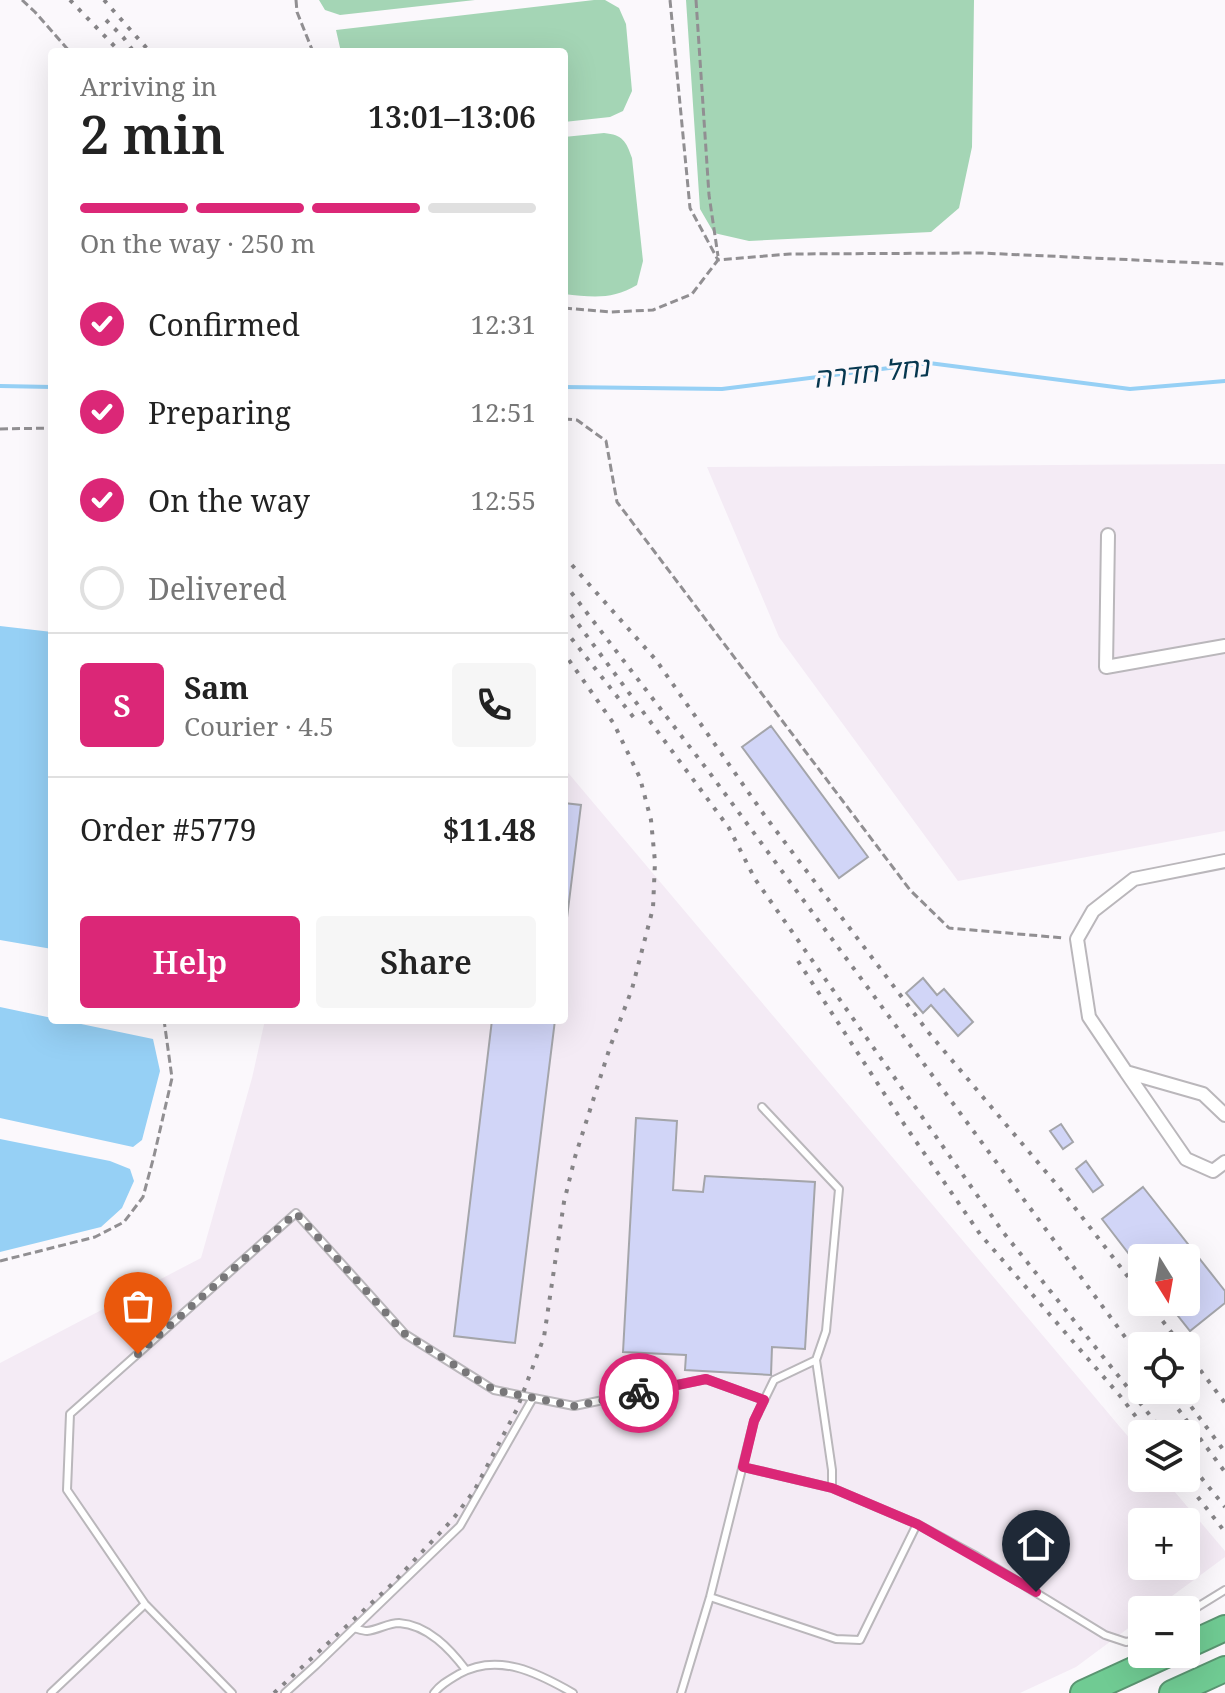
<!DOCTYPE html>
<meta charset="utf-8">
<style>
body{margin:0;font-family:"Noto Serif","Noto Sans Hebrew",serif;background:#f6f6f6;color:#222;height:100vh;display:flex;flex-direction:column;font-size:30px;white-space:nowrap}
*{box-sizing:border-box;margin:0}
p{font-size:26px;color:#767676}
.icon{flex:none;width:44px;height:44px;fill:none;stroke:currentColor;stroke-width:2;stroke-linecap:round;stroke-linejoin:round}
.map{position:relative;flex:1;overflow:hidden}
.details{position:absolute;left:48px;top:48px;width:520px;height:976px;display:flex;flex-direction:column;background:#fff;border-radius:8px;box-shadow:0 8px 32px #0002}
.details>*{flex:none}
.needle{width:52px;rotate:169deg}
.fabs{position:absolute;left:1128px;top:1244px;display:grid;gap:16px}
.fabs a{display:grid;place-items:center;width:72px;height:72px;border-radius:8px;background:#fff;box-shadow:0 8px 32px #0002;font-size:40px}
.pin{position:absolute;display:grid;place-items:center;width:68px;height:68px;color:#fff;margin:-82px -34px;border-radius:50% 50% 50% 0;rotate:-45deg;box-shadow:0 0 8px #0007}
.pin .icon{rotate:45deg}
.courier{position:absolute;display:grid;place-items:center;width:80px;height:80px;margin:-40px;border:6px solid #db2777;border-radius:50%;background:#fff;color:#222;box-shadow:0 2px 10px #0007}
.head em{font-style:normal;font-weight:600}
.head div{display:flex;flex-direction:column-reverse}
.head{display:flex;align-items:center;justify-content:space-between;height:136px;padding:0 32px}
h1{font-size:52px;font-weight:600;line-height:60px}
.bar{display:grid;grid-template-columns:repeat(4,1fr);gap:12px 8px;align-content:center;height:96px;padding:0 32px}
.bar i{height:10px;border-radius:6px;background:#e0e0e0}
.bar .current{background:#db2777}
.bar p{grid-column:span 4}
.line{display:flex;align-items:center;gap:20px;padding:0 32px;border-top:2px solid #e0e0e0}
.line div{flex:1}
.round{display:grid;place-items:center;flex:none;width:84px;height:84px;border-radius:8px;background:#f6f6f6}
ol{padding:0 32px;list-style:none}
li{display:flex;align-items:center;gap:24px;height:88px}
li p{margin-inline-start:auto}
li .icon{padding:8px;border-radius:50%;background:#db2777;color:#fff;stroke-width:4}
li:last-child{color:#767676}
li i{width:44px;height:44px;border:4px solid #e0e0e0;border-radius:50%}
.cta{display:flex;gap:16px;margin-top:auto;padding:16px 32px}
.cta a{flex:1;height:92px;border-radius:8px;background:#db2777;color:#fff;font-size:32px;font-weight:600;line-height:92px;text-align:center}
.cta a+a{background:#f6f6f6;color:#222}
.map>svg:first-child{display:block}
.built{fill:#f4ebf5;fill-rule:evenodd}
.green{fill:#a4d5b5}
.water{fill:#96d0f5}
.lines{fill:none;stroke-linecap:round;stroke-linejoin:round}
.stream{stroke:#96d0f5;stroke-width:4}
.building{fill:#d1d5f7;stroke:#a4a5aa;stroke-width:2}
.lane-casing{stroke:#bab7bb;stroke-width:10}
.street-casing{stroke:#bab7bb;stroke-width:16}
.highway-casing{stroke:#5a9571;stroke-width:28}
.path{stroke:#918f92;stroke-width:3;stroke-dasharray:8 4;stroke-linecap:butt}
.lane{stroke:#fff;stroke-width:6}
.street{stroke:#fff;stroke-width:12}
.highway{stroke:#70cb93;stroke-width:24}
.rail{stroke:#868487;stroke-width:4;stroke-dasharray:4 8;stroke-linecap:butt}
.done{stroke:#787779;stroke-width:8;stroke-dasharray:0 14.4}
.route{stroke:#db2777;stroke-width:10}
.labels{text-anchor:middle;stroke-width:6;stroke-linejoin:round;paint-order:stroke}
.water-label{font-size:28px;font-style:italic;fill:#06374f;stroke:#fbf8fc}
</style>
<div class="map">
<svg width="1225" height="1693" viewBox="0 0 1225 1693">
<rect width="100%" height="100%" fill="#fbf8fc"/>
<!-- built -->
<path class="built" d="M1225 464V831L958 881 779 637 707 467Z
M564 768 1142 1453V1478H1163L1225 1551V1557L1153 1610H1142V1618L1076 1667 1020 1693H0V1363L201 1258 252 1078 265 1020H564ZM1142 1522H1186V1566H1142Z"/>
<!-- green -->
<path class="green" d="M319 0H475L340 15 325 10Z
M594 0H605L619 8 626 24 632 91 623 111 610 117 564 122V52H341L336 30Z
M686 0H974L972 147 959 208 931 232 749 241 714 233 700 209Z
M604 133C623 135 626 141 632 158L643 261 637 285C612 300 592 297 564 294V137Z"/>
<!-- water -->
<path class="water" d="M0 626 52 632V949L0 940Z
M0 1007 52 1018V1020H62L153 1039 160 1071 142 1140 133 1147 0 1118Z
M0 1139 110 1161 130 1169 134 1181 122 1208 101 1227 0 1252Z"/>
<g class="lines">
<!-- stream -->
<path class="stream" d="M0 386 52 387
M564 387 722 389 929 363 1130 389 1225 381"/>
</g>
<!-- building -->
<path class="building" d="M771 726 868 857 839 878 742 747Z
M564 803 581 805 564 942Z
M923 978 937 995 944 989 973 1022 958 1036 931 1005 923 1013 906 993Z
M492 1020H555L515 1343 454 1336Z
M636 1118 677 1121 673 1190 703 1192 705 1176 815 1182 805 1349 772 1347 771 1375 685 1370 686 1355 623 1352Z
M1061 1124 1073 1142 1063 1149 1050 1131Z
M1086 1161 1103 1185 1093 1192 1076 1169Z
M1143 1187 1225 1291V1303L1190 1331 1167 1302H1186V1258H1142V1271L1102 1219Z"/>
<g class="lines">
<defs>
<path id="lane" d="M816 1360 832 1470V1488
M743 1467 832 1488 917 1524 976 1556 1105 1635 1126 1642 1142 1639
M710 1597 836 1639 860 1640 917 1524
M1186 1614 1225 1590
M354 1628C358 1629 363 1631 367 1631 378 1630 388 1623 399 1623 428 1625 450 1649 466 1670
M51 1693 145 1604
M232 1693 145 1604 67 1490 70 1414 296 1213 405 1334 494 1390 574 1406 706 1379 764 1400
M285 1693 316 1665 460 1526 533 1398
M434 1693C441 1684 449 1680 459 1674 498 1652 538 1673 573 1693
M681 1693 710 1597 754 1421 774 1380 816 1360 826 1331 839 1189 762 1107"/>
<path id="street" d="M1108 535 1106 667 1225 646
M1126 1072 1089 1017 1077 939 1093 911 1134 879 1225 861
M1225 1115 1203 1094 1126 1072 1186 1159 1213 1171 1225 1162"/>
<path id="highway" d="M1186 1646 1225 1628
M1083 1693 1168 1654
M1172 1693 1225 1669"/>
</defs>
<!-- lane casing -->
<use href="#lane" class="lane-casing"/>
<!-- street casing -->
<use href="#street" class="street-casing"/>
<!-- highway casing -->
<use href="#highway" class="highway-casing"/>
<!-- path -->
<path class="path" d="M22 0 35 12 70 52
M296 0 297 12 313 52
M670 0 690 208 718 260
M696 0 709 195 718 256
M564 308 611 312 653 310 692 294 718 260 790 254 981 253 1225 264
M564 419 577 420 606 441 617 502 910 890 949 928 1065 938
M0 429 52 428
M0 1261 95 1237 124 1222 143 1197 154 1156 172 1078 164 1020"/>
<!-- lane -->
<use href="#lane" class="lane"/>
<!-- street -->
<use href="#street" class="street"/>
<!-- highway -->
<use href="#highway" class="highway"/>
<!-- rail -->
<path class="rail" d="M70 0 120 52
M104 0 150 52
M106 20 123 37 134 52
M564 556 656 660 765 816 929 1033 1062 1191 1142 1295
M564 583 709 772 1142 1360
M564 605 729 828 755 879 1003 1232 1165 1434
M564 629 638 723
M798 961 904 1124 980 1234 1121 1397 1149 1434
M1148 1302 1182 1346
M1186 1351 1225 1403
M1164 1390 1225 1472
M1184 1397 1225 1452
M1186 1459 1225 1507
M1183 1478 1225 1532
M274 1693 391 1585 453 1519 474 1491 517 1409 544 1337 564 1202 575 1157 610 1047 632 989 653 908 655 862 651 820 640 778 614 724 564 653"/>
</g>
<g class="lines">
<!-- done -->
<path class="done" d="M138 1354 296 1213 405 1334 494 1390 574 1406 639 1393"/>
<!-- route -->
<path class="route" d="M639 1393 706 1379 764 1400 754 1421 743 1467 832 1488 917 1524 1036 1592"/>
</g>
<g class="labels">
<!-- water labels -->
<g class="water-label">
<text transform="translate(871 372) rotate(-6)" y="10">נחל חדרה</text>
</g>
</g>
</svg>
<div class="fabs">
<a><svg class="needle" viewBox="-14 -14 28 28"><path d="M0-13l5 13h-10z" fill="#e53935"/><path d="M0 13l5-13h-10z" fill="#767676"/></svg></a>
<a><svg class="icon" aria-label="locate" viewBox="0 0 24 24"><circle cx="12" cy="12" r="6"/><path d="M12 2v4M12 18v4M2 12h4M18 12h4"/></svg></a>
<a><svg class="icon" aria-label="layers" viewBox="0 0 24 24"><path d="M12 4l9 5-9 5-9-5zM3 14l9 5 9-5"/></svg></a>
<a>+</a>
<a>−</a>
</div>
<div class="pin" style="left:138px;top:1354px;background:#ea580c"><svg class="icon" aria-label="bag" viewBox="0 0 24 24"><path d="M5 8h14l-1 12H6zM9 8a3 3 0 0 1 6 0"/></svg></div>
<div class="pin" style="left:1036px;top:1592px;background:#1f2937"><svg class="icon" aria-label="home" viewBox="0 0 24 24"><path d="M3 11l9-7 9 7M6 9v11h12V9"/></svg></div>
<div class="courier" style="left:639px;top:1393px"><svg class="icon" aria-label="bike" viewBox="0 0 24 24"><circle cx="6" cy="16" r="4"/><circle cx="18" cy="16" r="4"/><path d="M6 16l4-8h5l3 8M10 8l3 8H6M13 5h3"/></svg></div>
<section class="details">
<div class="head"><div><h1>2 min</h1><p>Arriving in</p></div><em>13:01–13:06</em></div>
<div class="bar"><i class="current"></i><i class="current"></i><i class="current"></i><i></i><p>On the way · 250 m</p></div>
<ol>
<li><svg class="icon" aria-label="check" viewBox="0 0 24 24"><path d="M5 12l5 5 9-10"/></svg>Confirmed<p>12:31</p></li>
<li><svg class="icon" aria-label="check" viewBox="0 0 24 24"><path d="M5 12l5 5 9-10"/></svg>Preparing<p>12:51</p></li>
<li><svg class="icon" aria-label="check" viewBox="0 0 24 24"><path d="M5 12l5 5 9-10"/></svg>On the way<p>12:55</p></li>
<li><i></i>Delivered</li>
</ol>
<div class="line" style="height:144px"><b class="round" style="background:#db2777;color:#fff">S</b><div><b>Sam</b><p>Courier · 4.5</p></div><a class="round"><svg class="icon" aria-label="phone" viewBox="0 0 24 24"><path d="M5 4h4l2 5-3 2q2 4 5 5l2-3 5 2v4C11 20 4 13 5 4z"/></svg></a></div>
<div class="line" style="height:104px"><div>Order #5779</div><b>$11.48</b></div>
<div class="cta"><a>Help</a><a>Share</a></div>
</section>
</div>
